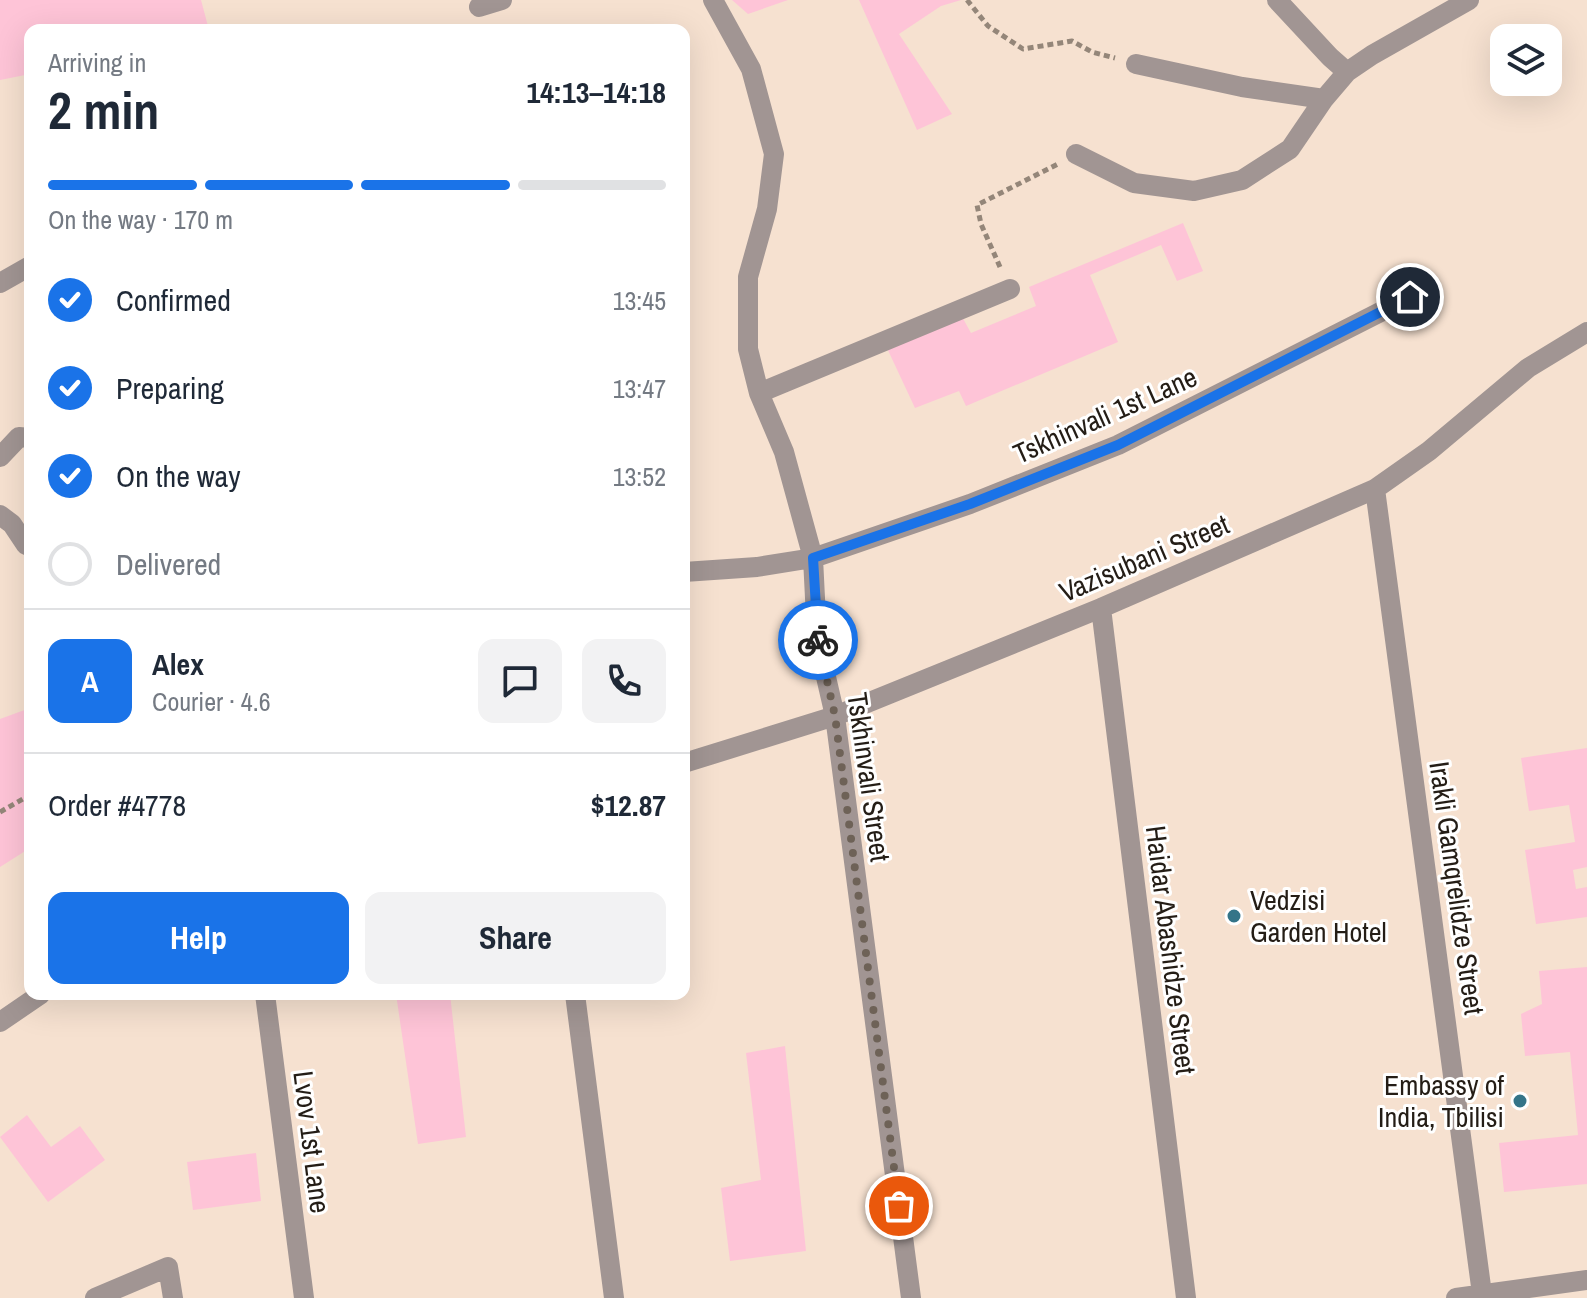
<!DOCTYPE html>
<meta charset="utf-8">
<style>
body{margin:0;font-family:"Archivo Narrow",sans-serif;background:#f2f2f3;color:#1f2937;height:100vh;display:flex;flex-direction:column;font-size:30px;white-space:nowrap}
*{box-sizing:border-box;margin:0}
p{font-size:26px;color:#747a83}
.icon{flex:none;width:44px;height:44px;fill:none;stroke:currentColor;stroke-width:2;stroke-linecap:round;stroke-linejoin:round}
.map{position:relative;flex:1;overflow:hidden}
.side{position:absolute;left:24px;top:24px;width:666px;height:976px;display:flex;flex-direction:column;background:#fff;border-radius:16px;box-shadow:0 8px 32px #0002}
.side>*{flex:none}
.fabs{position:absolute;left:1490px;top:24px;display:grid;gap:16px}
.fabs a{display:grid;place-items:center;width:72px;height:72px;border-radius:16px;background:#fff;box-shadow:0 8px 32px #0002;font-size:40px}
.pin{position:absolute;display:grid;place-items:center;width:68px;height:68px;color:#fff;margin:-34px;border:4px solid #fff;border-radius:50%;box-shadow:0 2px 8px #0007}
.courier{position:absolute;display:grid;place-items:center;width:80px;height:80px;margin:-40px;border:6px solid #1a73e8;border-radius:50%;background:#fff;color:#222;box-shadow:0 2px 10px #0007}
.overview em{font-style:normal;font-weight:800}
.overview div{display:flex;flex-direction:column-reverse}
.overview{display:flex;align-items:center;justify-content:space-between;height:136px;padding:0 24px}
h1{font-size:52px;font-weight:800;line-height:60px}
.bar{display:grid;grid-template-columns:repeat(4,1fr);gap:12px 8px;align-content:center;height:96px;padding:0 24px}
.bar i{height:10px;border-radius:6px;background:#e0e1e3}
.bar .on{background:#1a73e8}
.bar p{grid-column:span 4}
.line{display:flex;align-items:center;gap:20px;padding:0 24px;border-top:2px solid #e0e1e3}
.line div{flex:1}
.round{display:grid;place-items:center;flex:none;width:84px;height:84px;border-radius:16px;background:#f2f2f3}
ol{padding:0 24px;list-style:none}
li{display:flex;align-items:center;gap:24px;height:88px}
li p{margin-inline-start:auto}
li .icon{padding:8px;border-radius:50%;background:#1a73e8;color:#fff;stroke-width:4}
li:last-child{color:#747a83}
li i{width:44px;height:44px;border:4px solid #e0e1e3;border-radius:50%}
.button{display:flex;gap:16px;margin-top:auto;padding:16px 24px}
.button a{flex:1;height:92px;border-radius:16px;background:#1a73e8;color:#fff;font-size:32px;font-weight:800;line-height:92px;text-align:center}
.button a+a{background:#f2f2f3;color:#1f2937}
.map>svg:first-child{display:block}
.green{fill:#fec4d7}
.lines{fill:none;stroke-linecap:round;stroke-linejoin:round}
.path{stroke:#948679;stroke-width:5;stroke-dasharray:6 4;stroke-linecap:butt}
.minor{stroke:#a19593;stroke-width:20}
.done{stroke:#6e6257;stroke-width:8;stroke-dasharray:0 14.4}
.route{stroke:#1a73e8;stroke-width:10}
.poi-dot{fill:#347488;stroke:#fff;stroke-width:3}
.labels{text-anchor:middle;stroke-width:6;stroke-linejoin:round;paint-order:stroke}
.street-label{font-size:28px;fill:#241d16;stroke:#fff}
.poi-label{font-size:28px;fill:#241d16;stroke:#fff;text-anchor:start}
</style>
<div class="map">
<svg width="1587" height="1298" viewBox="0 0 1587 1298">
<rect width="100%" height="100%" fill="#f6e1d0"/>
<!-- green -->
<path class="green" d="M0 0H201L209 30H30V74L0 80Z
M732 0H788L748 14Z
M859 0H961L941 6 899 34 952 114 917 130Z
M1183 223 1203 271 1177 281 1161 245 1090 275 1118 342 966 406 959 391 915 408 886 346 960 313 971 333 1036 306 1029 287Z
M30 708V848L0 867V719Z
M1587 748V867L1573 870 1576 889 1587 887V917L1536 924 1525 850 1575 842 1569 805 1529 811 1521 758Z
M1587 967V1184L1504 1192 1499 1143 1578 1135 1570 1052 1525 1056 1521 1014 1542 1004 1539 971Z
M396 994H450L466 1137 418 1144Z
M785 1046 806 1251 730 1261 721 1188 761 1180 746 1053Z
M27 1115 51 1147 80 1126 105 1160 48 1202 0 1137Z
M256 1153 261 1201 193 1210 187 1162Z"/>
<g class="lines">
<!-- path -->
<path class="path" d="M967 0 988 26 1023 49 1072 41 1092 52 1115 58
M1000 267 981 224 977 205 1058 164
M0 812 30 795"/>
<!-- minor -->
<path class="minor" d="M713 0 751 69 774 154 767 209 748 277V349L759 393 784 452 813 558 817 638 835 716 911 1298
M1277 0 1330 57 1347 72
M479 7 502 0
M1136 64 1242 87 1324 99
M1076 154 1134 183 1194 191 1242 180 1290 149 1324 99 1347 72 1372 55 1469 0
M0 283 30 266
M759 393 1010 289
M0 457 19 437 30 438
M1375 489 1482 1294
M0 515 12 524 26 545 30 546
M684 572 757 567 813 558 970 504 1118 445 1410 297
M1101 608 1186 1298
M684 763 835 716 1101 608 1375 489 1429 451 1528 368 1587 332
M265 994 304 1298
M575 994 614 1298
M0 1022 41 994
M95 1298 168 1267 173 1298
M1456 1298 1587 1280"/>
</g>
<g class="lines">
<!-- done -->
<path class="done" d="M818 640 835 716 899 1206"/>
<!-- route -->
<path class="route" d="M818 640 813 558 970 504 1118 445 1410 297"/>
</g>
<!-- markers -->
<g class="poi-dot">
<circle cx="1234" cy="916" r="8"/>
<circle cx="1520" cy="1101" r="8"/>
</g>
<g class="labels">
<!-- street labels -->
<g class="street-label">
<text transform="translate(1105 415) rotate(-24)" y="10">Tskhinvali 1st Lane</text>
<text transform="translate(1144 558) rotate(-23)" y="10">Vazisubani Street</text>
<text transform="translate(869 777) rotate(82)" y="10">Tskhinvali Street</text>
<text transform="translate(1457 888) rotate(82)" y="10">Irakli Gamqrelidze Street</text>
<text transform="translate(1171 950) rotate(83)" y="10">Haidar Abashidze Street</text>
<text transform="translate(312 1142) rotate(83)" y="10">Lvov 1st Lane</text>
</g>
<!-- poi labels -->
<g class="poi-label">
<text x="1250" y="910">Vedzisi<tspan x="1250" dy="32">Garden Hotel</tspan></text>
<text x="1504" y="1095" text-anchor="end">Embassy of<tspan x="1504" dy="32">India, Tbilisi</tspan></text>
</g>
</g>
</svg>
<div class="fabs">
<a><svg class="icon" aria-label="layers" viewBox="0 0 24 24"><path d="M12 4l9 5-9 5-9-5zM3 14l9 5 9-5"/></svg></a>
</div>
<div class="pin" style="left:899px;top:1206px;background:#ea580c"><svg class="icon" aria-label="bag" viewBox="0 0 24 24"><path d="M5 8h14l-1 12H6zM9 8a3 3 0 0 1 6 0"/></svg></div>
<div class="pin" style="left:1410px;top:297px;background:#1f2937"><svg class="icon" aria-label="home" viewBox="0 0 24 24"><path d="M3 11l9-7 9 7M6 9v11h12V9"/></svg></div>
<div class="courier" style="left:818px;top:640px"><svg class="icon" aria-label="bike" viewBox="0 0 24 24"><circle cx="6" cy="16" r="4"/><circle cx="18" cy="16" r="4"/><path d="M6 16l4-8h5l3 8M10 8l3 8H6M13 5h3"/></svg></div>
<section class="side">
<div class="overview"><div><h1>2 min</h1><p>Arriving in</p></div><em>14:13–14:18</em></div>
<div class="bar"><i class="on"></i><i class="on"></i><i class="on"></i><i></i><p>On the way · 170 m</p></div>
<ol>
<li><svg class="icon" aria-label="check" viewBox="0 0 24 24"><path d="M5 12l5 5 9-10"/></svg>Confirmed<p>13:45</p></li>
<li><svg class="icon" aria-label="check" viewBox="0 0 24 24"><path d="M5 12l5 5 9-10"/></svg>Preparing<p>13:47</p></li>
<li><svg class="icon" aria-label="check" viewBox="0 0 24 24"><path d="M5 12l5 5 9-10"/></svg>On the way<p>13:52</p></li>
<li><i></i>Delivered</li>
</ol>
<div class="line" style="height:144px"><b class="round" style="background:#1a73e8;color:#fff">A</b><div><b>Alex</b><p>Courier · 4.6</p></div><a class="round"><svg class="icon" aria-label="chat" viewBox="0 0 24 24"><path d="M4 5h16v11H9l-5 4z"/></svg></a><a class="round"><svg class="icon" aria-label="phone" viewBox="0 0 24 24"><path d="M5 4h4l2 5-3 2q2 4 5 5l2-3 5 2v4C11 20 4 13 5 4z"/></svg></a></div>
<div class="line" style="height:104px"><div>Order #4778</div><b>$12.87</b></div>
<div class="button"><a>Help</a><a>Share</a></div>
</section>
</div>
